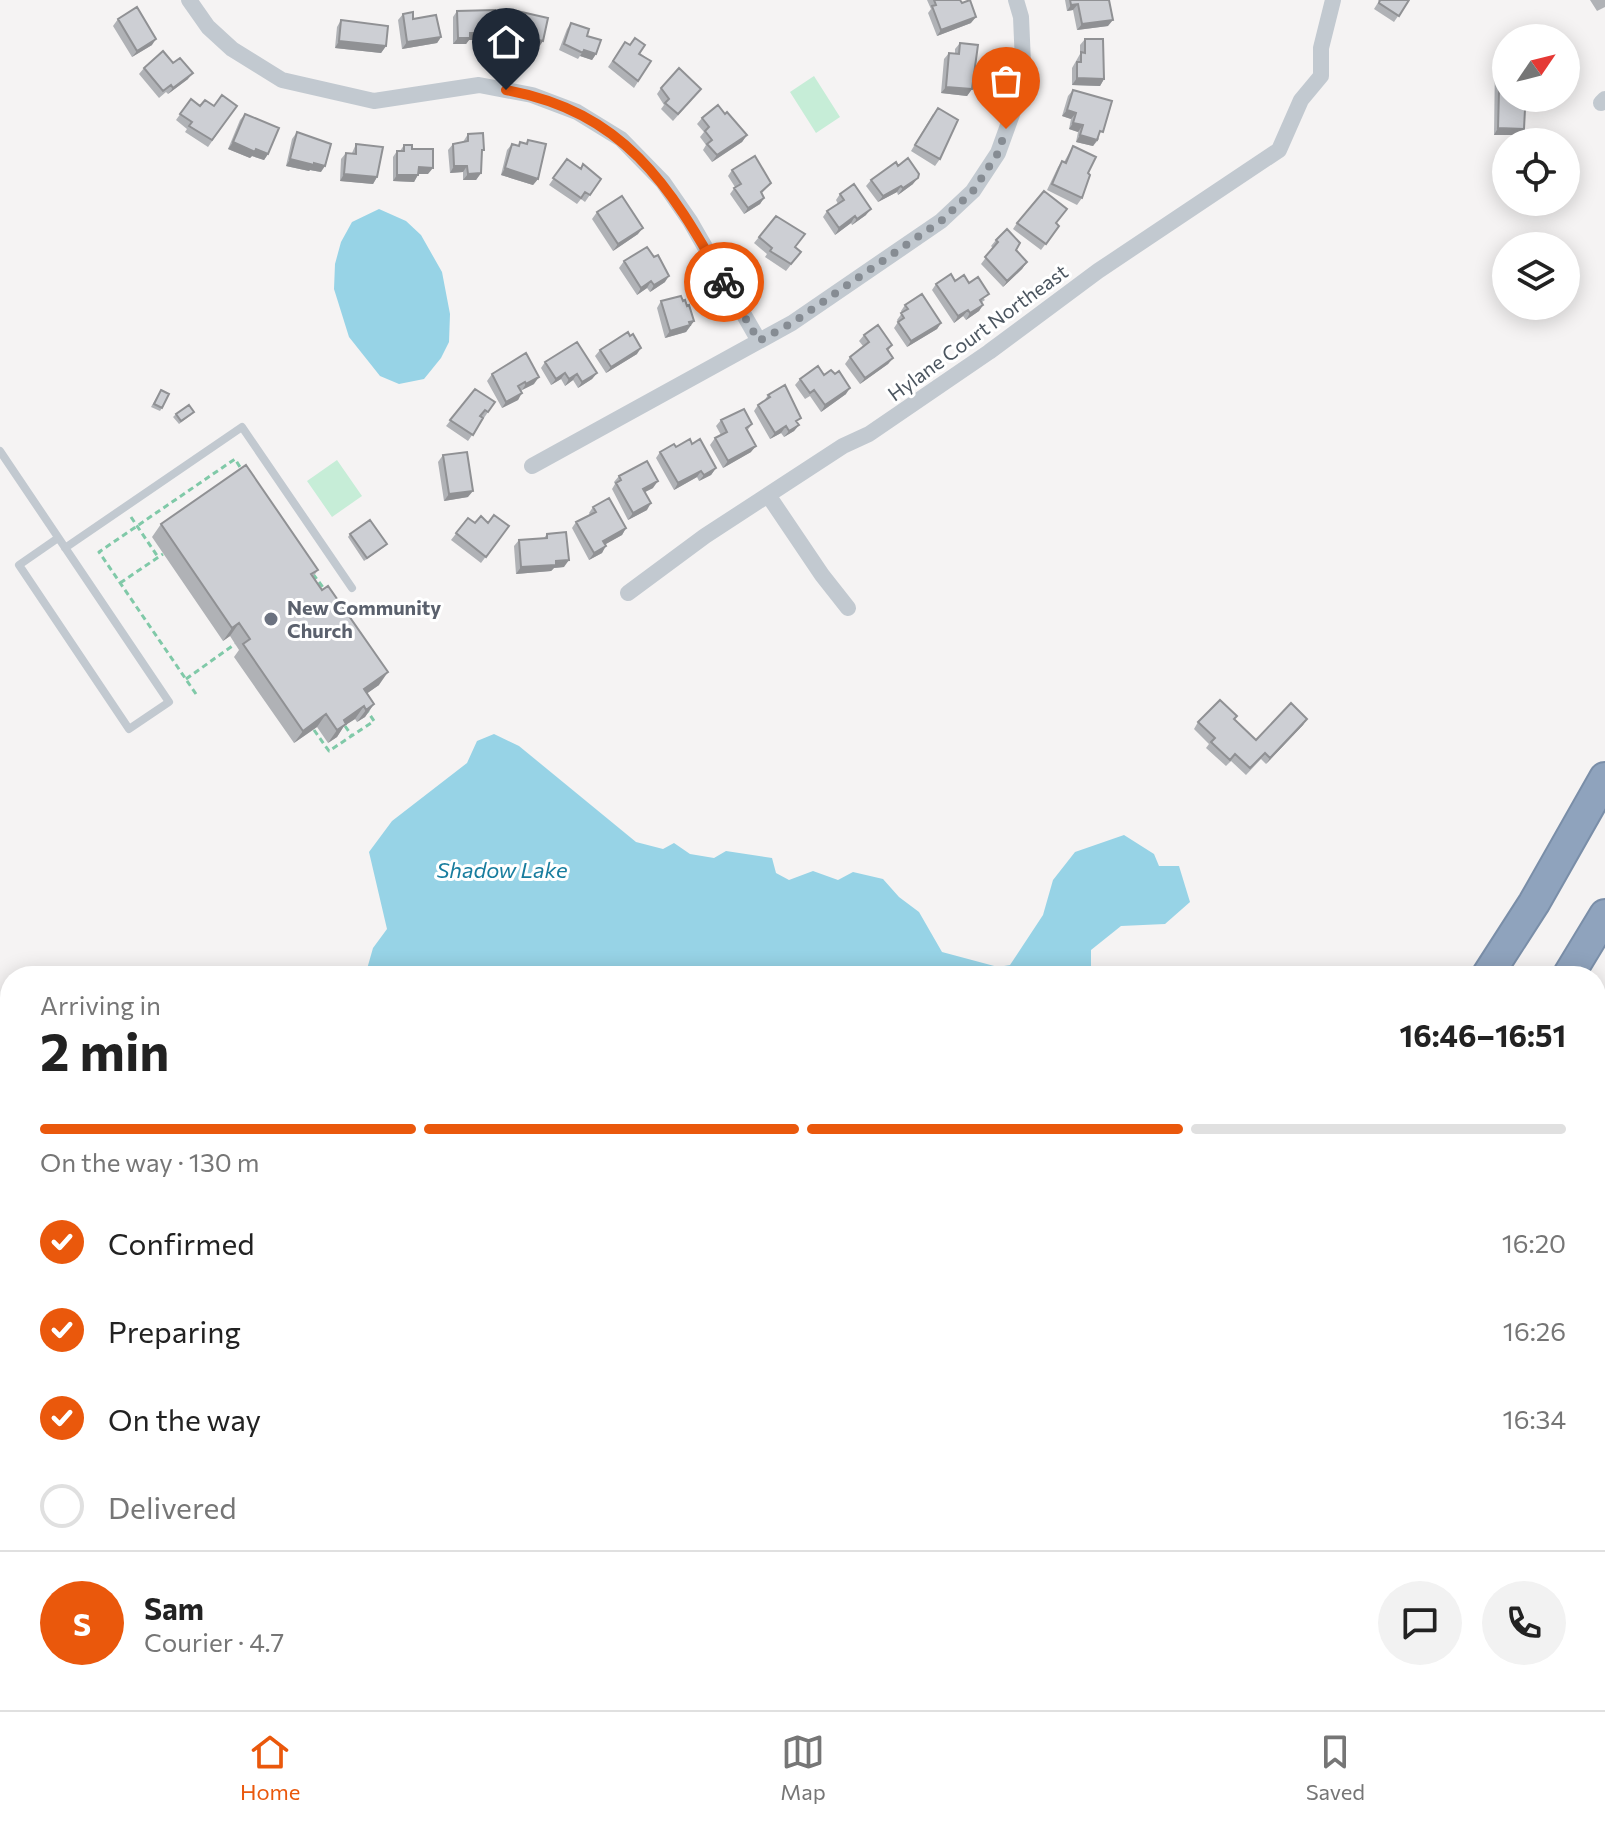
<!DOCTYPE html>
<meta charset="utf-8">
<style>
body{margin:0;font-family:Commissioner,sans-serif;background:#f2f2f2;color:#222;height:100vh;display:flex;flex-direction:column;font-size:30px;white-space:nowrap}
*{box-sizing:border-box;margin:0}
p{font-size:26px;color:#767676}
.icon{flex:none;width:44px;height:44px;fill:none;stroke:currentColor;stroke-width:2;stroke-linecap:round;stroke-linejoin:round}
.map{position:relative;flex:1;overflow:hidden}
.drawer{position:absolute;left:0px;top:966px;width:1606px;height:744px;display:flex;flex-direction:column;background:#fff;border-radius:32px 32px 0 0;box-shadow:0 4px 20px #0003}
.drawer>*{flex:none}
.needle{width:52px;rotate:55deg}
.buttons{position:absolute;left:1492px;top:24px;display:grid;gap:16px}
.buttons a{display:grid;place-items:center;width:88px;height:88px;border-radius:50%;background:#fff;box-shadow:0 4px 20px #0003;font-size:40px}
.pin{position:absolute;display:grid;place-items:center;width:68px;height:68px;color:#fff;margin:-82px -34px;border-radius:50% 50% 50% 0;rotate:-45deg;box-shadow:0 0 8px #0007}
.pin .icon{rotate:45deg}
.courier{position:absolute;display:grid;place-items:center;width:80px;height:80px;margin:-40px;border:6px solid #ea580c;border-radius:50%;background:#fff;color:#222;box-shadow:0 2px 10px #0007}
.headline em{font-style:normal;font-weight:700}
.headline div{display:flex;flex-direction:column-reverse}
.headline{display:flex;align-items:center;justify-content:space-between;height:136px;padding:0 40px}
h1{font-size:52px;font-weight:700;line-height:60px}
.bar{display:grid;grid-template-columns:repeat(4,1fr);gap:12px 8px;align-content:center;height:96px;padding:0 40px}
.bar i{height:10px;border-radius:6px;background:#e0e0e0}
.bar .selected{background:#ea580c}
.bar p{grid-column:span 4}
.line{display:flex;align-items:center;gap:20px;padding:0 40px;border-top:2px solid #e0e0e0}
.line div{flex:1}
.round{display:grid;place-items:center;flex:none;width:84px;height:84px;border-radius:42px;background:#f2f2f2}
ol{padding:0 40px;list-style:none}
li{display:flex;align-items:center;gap:24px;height:88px}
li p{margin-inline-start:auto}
li .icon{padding:8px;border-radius:50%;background:#ea580c;color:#fff;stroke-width:4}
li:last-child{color:#767676}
li i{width:44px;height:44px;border:4px solid #e0e0e0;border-radius:50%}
.tab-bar{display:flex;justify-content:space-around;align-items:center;height:112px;border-top:2px solid #e0e0e0;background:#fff;font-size:22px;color:#767676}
.tab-bar a{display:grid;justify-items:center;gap:4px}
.tab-bar .selected{color:#ea580c}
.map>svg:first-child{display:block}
.green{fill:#c6edd7}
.water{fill:#97d3e6}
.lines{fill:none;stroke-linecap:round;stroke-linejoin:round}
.motorway-casing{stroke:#7a8ea8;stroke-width:34}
.path{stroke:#80c9a8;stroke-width:3;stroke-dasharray:6 4;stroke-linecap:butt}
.service{stroke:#c2c9d0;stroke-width:8}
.minor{stroke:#c2c9d0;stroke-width:16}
.motorway{stroke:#8fa3bd;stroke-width:30}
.wall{fill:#b0b2b6}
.shaded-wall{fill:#909194}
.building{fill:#cdcfd4;stroke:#909194;stroke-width:2}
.done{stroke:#868c93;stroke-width:8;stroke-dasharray:0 14.4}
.route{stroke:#ea580c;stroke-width:10}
.worship-dot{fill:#6b7280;stroke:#fff;stroke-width:3}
.labels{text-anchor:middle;stroke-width:6;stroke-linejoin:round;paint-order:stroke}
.street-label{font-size:20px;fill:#4b555f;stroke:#fff}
.worship-label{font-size:20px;font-weight:bold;fill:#5b616d;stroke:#fff;text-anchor:start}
.water-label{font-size:22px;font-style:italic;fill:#187d9e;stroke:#fff}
</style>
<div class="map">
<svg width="1605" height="1710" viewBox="0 0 1605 1710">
<rect width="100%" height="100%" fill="#f5f3f3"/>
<!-- green -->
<path class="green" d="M814 76 840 117 816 133 790 92Z
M337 460 362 496 332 517 307 481Z
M1605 1011V1710H972L984 1700H1596V1017Z"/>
<!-- water -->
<path class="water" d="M379 209 406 221 421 235 442 272 450 314 449 342 441 358 424 379 399 384 380 376 349 337 334 289 335 264 341 242 352 222Z
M494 734 519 746 636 842 663 849 674 843 690 854 714 858 726 851 772 858 776 873 789 880 813 871 838 880 853 872 883 879 899 897 919 912 942 952 998 967 1010 965 1043 915 1053 880 1075 852 1124 835 1154 854 1159 866H1179L1190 902 1165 924 1121 926 1091 950V976H365L373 948 387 929 369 852 392 821 467 763 477 741Z"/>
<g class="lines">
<defs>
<path id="motorway" d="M1487 976 1534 903 1605 778
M1568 976 1605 915
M824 1710 838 1700
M927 1710 939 1700"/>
</defs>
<!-- motorway casing -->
<use href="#motorway" class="motorway-casing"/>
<!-- path -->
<path class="path" d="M131 517 158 557
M313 574 325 590
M120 583 163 554
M186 679 235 644
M196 694 99 552 235 459 243 472
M345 726 352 736
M314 730 329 751 374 721 368 712"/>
<!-- service -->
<path class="service" d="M0 451 169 702 129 729 19 565 58 538
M65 548 242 427 352 588"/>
<!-- minor -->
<path class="minor" d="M189 0 208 27 232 49 282 80 374 101 479 85 532 95 577 112 621 139 663 182 690 221 759 341
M1601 103 1605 99
M532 466 792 323 941 221 973 191 998 153 1015 106 1023 63 1021 17 1016 0
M768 495 822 575 848 608
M628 593 705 536 843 446 869 434 989 352 1098 271 1279 150 1301 100 1321 76V48L1333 0
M0 1012 10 1027
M482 1700 489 1710
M1576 1700 1579 1710
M679 1710 695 1700"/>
<!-- motorway -->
<use href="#motorway" class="motorway"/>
</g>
<!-- wall -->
<path class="wall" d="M927 0H960L971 23 937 36 928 13 931 9Z
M1065 0H1109L1108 26 1077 30 1073 10 1067 11Z
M1378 0H1409L1394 22 1374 9 1379 1Z
M1590 0H1605V7L1597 11Z
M457 11 490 36H479L476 40H469L466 44H453V17Z
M517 11 539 47 508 40 513 18Z
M403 14 413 19 441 37 437 43 402 49 398 20Z
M118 19 152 45 132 57 113 26Z
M341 20 386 46 381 53 335 48 337 27Z
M571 23 596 54 592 60 580 56 578 59 559 50 567 29Z
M1085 39 1104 79 1100 86 1072 85V68L1080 54V45Z
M625 42 651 61 634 88 608 67Z
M960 43 972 89 967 96 941 93 944 59 949 53H955V49Z
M1500 54 1525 112 1520 135H1494L1495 61Z
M144 68 188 79 168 94 166 92 159 98 139 74Z
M661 88 701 89 673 121 661 109 664 105 657 94Z
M1073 90 1099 139 1093 146 1076 142 1078 132 1069 129 1071 119 1062 116 1068 96Z
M191 99 200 106H237L208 147 185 132 187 129 176 120Z
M245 114 268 154 264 160 252 156 250 158 228 149 240 120Z
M725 114 747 135 742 142 712 162 703 150 706 145 700 137 704 132 697 124 702 118Z
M933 114 940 159 935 166 911 151Z
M297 132 321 172 310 170 309 171 286 166 292 139Z
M468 134 482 153 481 173 476 180H463V172L450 173 448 150 453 144 463 142Z
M528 140 538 179 533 185 501 175 507 150 512 144 518 146 520 142 526 143Z
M356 144 377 177 373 184 340 181 341 159 346 153H352Z
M404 145 412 149 428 174H418L414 182 393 181V157L397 151H400Z
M1073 146 1088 173 1082 198 1077 205 1047 190 1058 167 1062 161 1064 162Z
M567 159 581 169 601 179 585 202 581 199 577 204 549 185Z
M732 170 771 183 762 193 764 198 760 204 744 214 730 194 735 187 728 176Z
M871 180 913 184 898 195 897 192 878 202 866 186Z
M840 194 866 215 852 225 851 223 835 235 823 217 827 211 838 204 836 200Z
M597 212 638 234 613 251 592 219Z
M776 216 795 248 801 252 786 271 765 257 767 254 754 243Z
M1017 223 1056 224 1059 226 1041 250 1013 229Z
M996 240 1016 250 1027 262 1022 269 1003 287 981 264 993 248 991 246Z
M654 257 665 282 650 292 647 288 637 295 619 268 624 261Z
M955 281 969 283 985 300 982 302 983 305 979 311 966 320 963 316 954 323 932 290 936 284Z
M661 301H683L694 321 686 332 665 338 657 308Z
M905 305 941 323 937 329 907 347 894 328 898 322 897 320 902 313 901 311Z
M864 335 892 345 888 351 893 358 888 364 860 384 845 364 850 357 863 346 859 341Z
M600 350 637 354 606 373 595 356Z
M545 362 597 373 592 379 578 388 573 380 565 386 561 379 551 385 541 368Z
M492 374 534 384 522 390 518 400 502 408 487 381Z
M835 374 846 394 821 412 810 396 805 399 795 385 800 379Z
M475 389 495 402 468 441 446 426Z
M159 393 162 408 160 411 151 407Z
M768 395 799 425 794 431 784 437 781 433 770 439 754 411 758 405 764 401Z
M176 414 191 415 179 424 173 417Z
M721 420 752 424 747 431 751 452 723 468 710 445 715 438 721 435 716 426Z
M692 444 716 468 711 475 699 481 697 477 674 490 656 458 660 452Z
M443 455 468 497 444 501 438 462Z
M619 476 653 488 645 492 647 510 628 520 612 489 615 484 614 482Z
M593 507 626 528 622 535 605 544 602 553 589 560 572 528 576 522 590 515 589 513Z
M468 518 475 523H488L509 526 481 563 451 540Z
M161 524 318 570 313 577 379 685 367 693 374 704 365 717 357 722 355 719 344 726 337 737 328 743 317 727 294 743 234 657 239 650 230 636 223 641 152 537Z
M350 534 387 544 384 547 364 561 348 537Z
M547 534 564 567 554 568 551 571 516 574 514 546 519 540 544 538Z
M1307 719 1303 725 1266 764 1261 759 1246 775 1231 761 1226 766 1206 748 1209 744 1194 729 1198 722 1234 720 1256 740Z
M1493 1700 1523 1706 1540 1710H1491L1488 1706Z"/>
<!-- shaded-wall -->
<path class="shaded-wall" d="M1078 4 1073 10 1067 11 1071 5Z
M976 17 971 23 937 36 941 30Z
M1113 20 1108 26 1077 30 1082 24Z
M481 29H495L490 36H479L476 40H469L466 44H453L458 38Z
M512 34 543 41 539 47 508 40Z
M441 37 437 43 402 49 407 42Z
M156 39 152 45 132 57 137 51Z
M339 41 386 46 381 53 335 48Z
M584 50 596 54 592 60 580 56Z
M193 73 188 79 168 94 173 88Z
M1077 78 1104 79 1100 86 1072 85Z
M946 87 972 89 967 96 941 93Z
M1067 110 1076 113 1071 119 1062 116Z
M1073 123 1083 125 1078 132 1069 129Z
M1498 128 1524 129 1520 135H1494Z
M747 135 742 142 712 162 717 155Z
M1080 135 1097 140 1093 146 1076 142Z
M233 142 256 149 268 154 264 160 252 156 250 158 228 149Z
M290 159 314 163 325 166 321 172 310 170 309 171 286 166Z
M454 166H467L463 172 450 173Z
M419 167 433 168 428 174H414Z
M505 168 538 179 533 185 501 175Z
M481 173 476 180H463L468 174Z
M344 174 377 177 373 184 340 181Z
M397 175H418L414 182 393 181Z
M918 178 913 184 898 195 903 188Z
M901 186 897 192 878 202 883 196Z
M764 198 760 204 744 214 748 208Z
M871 209 866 215 852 225 857 219Z
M855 216 851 223 835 235 839 228Z
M643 228 638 234 613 251 618 244Z
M1027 262 1022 269 1003 287 1007 281Z
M669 276 665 282 650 292 654 285Z
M651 281 647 288 637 295 641 288Z
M983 305 979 311 966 320 970 313Z
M968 310 963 316 954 323 958 316Z
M694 321 686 332 665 338 670 331Z
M941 323 937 329 907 347 911 341Z
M641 348 637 354 606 373 611 367Z
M893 358 888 364 860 384 865 378Z
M565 373 561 379 551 385 556 379Z
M597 373 592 379 578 388 582 382Z
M577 374 573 380 565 386 569 379Z
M539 377 534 384 522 390 526 384Z
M850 388 846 394 821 412 825 405Z
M522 393 518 400 502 408 506 402Z
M799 425 794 431 784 437 789 431Z
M786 426 781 433 770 439 775 433Z
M756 446 751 452 723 468 728 461Z
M716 468 711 475 699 481 704 475Z
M701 471 697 477 674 490 678 483Z
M658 481 653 488 639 495 643 489Z
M473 491 468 497 444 501 449 494Z
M651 503 647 510 628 520 633 513Z
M626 528 622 535 599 548 603 541Z
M606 546 602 553 589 560 594 553Z
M569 560 564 567 554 568 551 571 516 574 521 567Z
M239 623 230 636 223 641 232 628Z
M388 672 379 685 355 702 364 689Z
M374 704 365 717 357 722 366 710Z
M364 706 355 719 344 726 337 737 328 743 344 720Z
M326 714 317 727 294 743 303 731Z
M1307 719 1303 725 1266 764 1270 758Z
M1605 1636V1639L1596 1645 1597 1641Z"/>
<!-- building -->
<path class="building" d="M934 0H960L962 3 970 0 976 17 941 30 932 6 936 5Z
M1070 0H1109L1113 20 1082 24 1078 4 1071 5Z
M1380 0H1409L1399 16 1379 3Z
M137 7 156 39 137 51 118 19Z
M495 10V29H481V33H470V38H458L457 11Z
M517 11 548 18 543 41 512 34Z
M413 12V19L436 15 441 37 407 42 403 14Z
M341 20 388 26 386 46 339 41Z
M571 23 589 29 587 36 601 40 596 54 584 50 583 53 564 44Z
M635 38 645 45 639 54 651 61 638 81 613 61 625 42 630 45Z
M1085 39H1103L1104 79 1077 78V62H1081V52L1085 53Z
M960 43 978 45 972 89 946 87 949 53 959 54Z
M163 51 173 63 180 58 193 73 173 88 171 85 163 91 144 68Z
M1500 54H1506V98H1526L1529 99 1528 107 1525 109 1524 129 1498 128Z
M679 68 701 89 678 114 665 103 669 99 661 88Z
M1073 90 1112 101 1103 132 1100 131 1097 140 1080 135 1083 125 1073 123 1076 113 1067 110Z
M222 95 237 106 212 140 189 126 192 122 180 114 191 99 200 106 205 100 214 106Z
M718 105 725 114 727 112 747 135 717 155 707 144 712 140 705 131 709 127 702 118Z
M938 108 958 120 940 159 915 145Z
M245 114 279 128 268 154 256 149 255 152 233 142Z
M297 132 331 144 325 166 314 163V165L290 159Z
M483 133 484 150H482L481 173 468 174 467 166H454L453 144 468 141V134Z
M528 140 546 144 538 179 505 168 512 144 519 146 520 142 527 144Z
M356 144 383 147 377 177 344 174 346 153 356 154Z
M404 145H412V149H433V168L419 167 418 175H397V151H404Z
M1073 146 1096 157 1088 173 1090 175 1082 198 1052 184 1062 161 1066 163Z
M755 156 771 183 761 192 764 198 748 208 734 188 741 184 732 170Z
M908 158 919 174 918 178 903 188 901 186 883 196 871 180 896 162 898 166Z
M567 159 581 169 583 164 601 179 590 195 585 192 581 198 553 178Z
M854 184 871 209 857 219 855 216 839 228 827 211 844 200 840 194Z
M1044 191 1067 209 1056 223 1059 226 1046 244 1017 223Z
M622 196 643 228 618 244 597 212Z
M776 216 805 234 795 247 801 252 791 264 770 251 772 248 759 237Z
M1007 229 1020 243 1016 250 1027 262 1007 281 985 257 998 242 996 240Z
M647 247 654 257 658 255 669 276 654 285 651 281 641 288 624 261Z
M951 274 955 281 964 275 969 283 978 277 989 294 980 300 983 305 970 313 968 310 958 316 936 284Z
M922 294 941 323 911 341 898 322 904 318 901 313 908 309 905 305Z
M681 296 683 301 685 300 687 306 689 305 694 321 689 322 690 325 670 331 661 301Z
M878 325 892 345 887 349 893 358 865 378 850 357 869 342 864 335Z
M628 332 630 336 633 334 641 348 611 367 600 350Z
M577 342 597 373 582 382 577 374 569 379 565 373 556 379 545 362Z
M526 353 539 377 526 384 525 382 518 386 522 393 506 402 492 374Z
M818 366 824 375 831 370 835 374 839 371 850 388 825 405 814 390 810 393 800 379Z
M785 385 801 418 796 421 799 425 789 431 786 426 775 433 758 405 770 397 768 395Z
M475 389 495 402 488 412 485 410 480 416 483 418 473 435 450 420Z
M161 390 169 394 162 408 154 404Z
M189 405 194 412 181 421 176 414Z
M744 409 752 424 746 428 756 446 728 461 715 438 727 432 721 420Z
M690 439 692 444 700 439 716 468 704 475 701 471 678 483 660 452 674 444 676 447Z
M467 452 473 491 449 494 443 455Z
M647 461 658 481 643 489 651 503 633 513 616 483 621 480 619 476Z
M246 465 318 570 311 574 322 590 328 586 388 672 364 689 374 704 366 710 364 706 344 720 346 724 337 730 326 714 303 731 243 644 250 639 239 623 232 628 161 524Z
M609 498 626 528 603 541 606 546 594 553 576 522 596 512 593 507Z
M494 515 509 526 486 557 456 533 468 518 475 523 481 516 488 523Z
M370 520 387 544 367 558 350 534Z
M566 532 569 560 556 561V565L521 567 519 540 547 538V534Z
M1220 700 1237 716 1234 719 1256 740 1291 703 1307 719 1270 758 1265 753 1250 768 1235 754 1230 760 1211 742 1215 738 1198 722Z
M1596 1592 1605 1605V1636L1597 1641 1596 1639Z
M1493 1700H1518L1523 1706 1533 1700 1540 1710H1499Z"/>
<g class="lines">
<!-- done -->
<path class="done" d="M724 282 759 341 792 323 941 221 973 191 998 153 1006 129"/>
<!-- route -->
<path class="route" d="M506 90C624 112 669 184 724 282"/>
</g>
<!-- markers -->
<circle class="worship-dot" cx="271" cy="619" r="8"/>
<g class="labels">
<!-- street labels -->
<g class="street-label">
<text transform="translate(978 333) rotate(-36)" y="7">Hylane Court Northeast</text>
</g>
<!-- worship labels -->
<g class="worship-label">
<text x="287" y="615">New Community<tspan x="287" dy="23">Church</tspan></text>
</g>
<!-- water labels -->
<g class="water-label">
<text x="502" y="878">Shadow Lake</text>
</g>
</g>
</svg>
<div class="buttons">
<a><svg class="needle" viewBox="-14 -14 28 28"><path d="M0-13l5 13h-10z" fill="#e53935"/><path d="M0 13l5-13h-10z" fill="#767676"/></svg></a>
<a><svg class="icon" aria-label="locate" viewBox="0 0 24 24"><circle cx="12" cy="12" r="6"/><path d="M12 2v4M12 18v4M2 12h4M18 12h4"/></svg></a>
<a><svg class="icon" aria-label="layers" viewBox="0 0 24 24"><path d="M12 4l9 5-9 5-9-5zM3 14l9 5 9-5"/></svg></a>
</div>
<div class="pin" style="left:1006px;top:129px;background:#ea580c"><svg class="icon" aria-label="bag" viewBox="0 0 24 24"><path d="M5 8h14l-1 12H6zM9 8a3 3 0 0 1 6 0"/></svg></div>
<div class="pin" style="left:506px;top:90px;background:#1f2937"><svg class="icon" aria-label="home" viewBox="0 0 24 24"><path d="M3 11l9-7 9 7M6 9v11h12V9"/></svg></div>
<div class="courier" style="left:724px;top:282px"><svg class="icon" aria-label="bike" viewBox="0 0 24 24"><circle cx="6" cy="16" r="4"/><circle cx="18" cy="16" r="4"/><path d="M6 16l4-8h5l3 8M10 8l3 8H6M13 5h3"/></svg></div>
<section class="drawer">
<div class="headline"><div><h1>2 min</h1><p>Arriving in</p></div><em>16:46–16:51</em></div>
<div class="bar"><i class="selected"></i><i class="selected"></i><i class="selected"></i><i></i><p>On the way · 130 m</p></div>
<ol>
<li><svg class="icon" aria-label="check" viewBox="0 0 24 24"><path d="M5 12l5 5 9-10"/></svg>Confirmed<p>16:20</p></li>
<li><svg class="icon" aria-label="check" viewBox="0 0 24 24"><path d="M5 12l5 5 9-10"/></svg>Preparing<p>16:26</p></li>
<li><svg class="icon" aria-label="check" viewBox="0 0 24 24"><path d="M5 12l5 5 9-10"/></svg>On the way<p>16:34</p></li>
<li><i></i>Delivered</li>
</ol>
<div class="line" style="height:144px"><b class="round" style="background:#ea580c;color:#fff">S</b><div><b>Sam</b><p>Courier · 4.7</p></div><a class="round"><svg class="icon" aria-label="chat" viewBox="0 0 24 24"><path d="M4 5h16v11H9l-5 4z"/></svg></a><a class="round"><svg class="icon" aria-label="phone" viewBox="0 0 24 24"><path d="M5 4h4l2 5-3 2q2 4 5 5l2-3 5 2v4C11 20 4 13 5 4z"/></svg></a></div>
</section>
</div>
<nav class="tab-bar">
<a class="selected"><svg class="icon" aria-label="home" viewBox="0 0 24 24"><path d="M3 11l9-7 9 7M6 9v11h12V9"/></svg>Home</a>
<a><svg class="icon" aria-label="map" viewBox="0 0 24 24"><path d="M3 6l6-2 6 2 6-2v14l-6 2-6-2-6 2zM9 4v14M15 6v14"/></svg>Map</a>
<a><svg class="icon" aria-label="saved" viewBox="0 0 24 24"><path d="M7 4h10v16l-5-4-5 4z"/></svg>Saved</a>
</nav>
